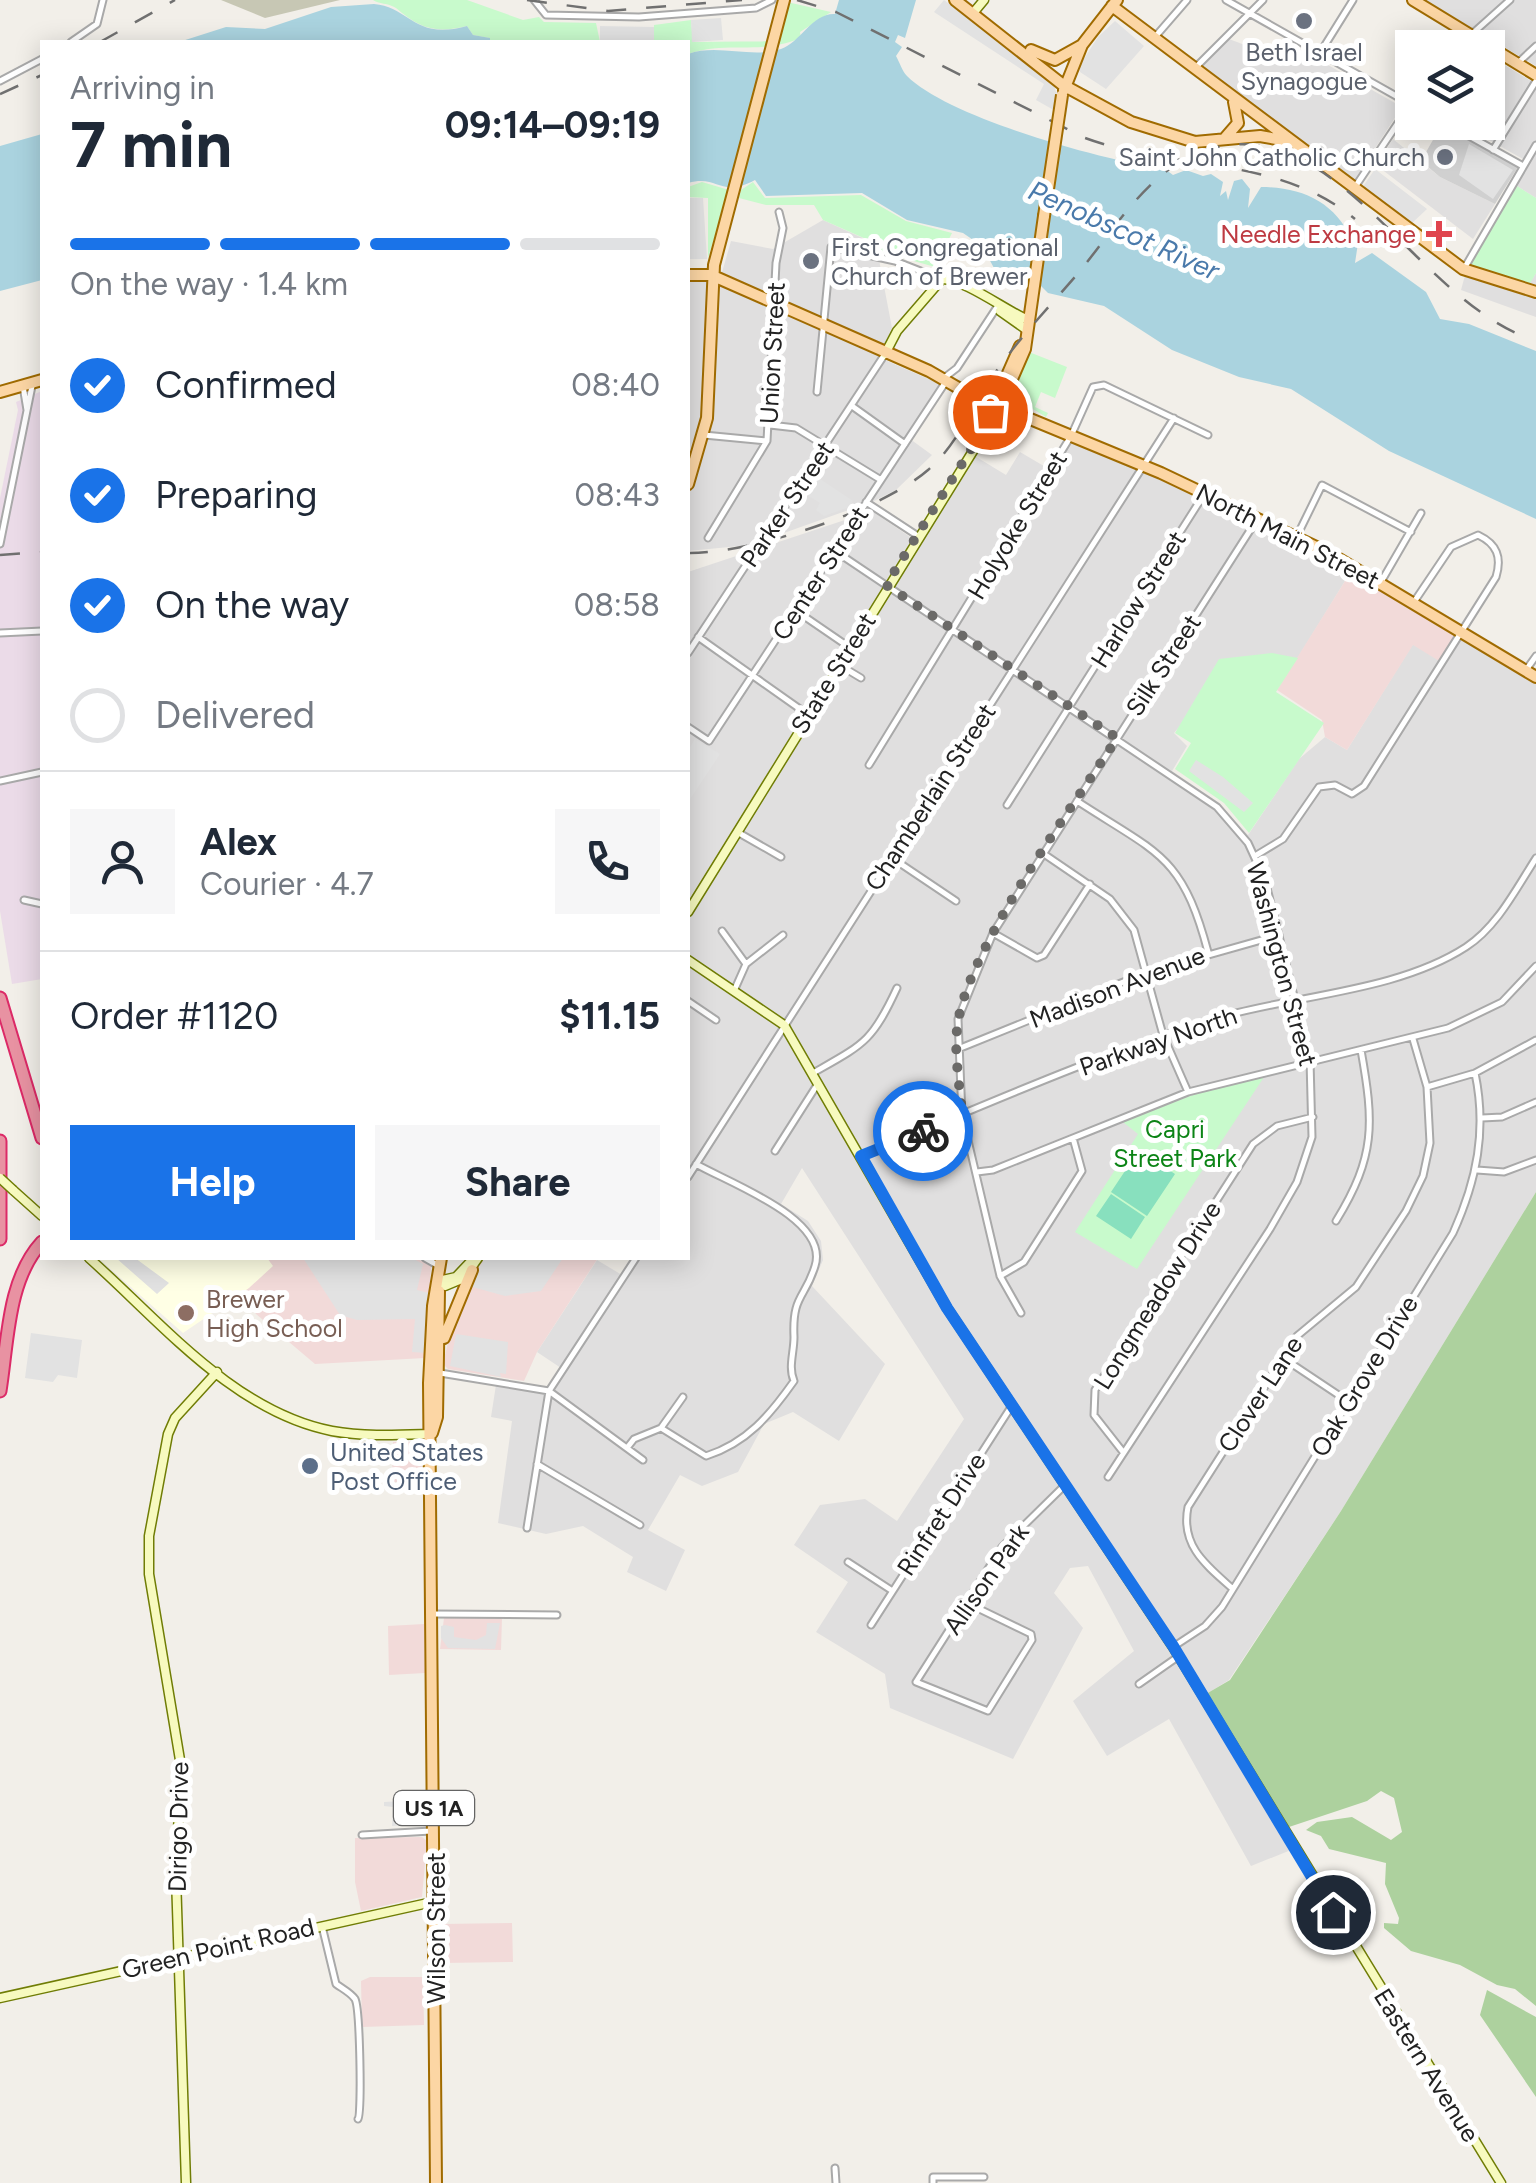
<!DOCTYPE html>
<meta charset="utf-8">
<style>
body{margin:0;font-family:Figtree,sans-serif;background:#f6f6f7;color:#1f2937;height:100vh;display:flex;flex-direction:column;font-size:38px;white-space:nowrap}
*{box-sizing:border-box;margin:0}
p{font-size:32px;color:#747a83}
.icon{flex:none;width:55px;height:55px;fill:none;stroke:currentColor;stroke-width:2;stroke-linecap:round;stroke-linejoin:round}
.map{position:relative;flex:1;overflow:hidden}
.drawer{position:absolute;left:40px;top:40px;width:650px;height:1220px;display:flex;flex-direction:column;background:#fff;border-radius:0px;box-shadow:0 5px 25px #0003}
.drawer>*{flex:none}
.controls{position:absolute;left:1395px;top:30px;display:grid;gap:20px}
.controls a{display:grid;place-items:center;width:110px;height:110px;border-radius:0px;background:#fff;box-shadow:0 5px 25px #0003;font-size:50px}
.pin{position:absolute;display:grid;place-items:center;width:85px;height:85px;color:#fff;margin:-42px;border:5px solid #fff;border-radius:50%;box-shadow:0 2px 10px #0007}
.courier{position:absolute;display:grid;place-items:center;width:100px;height:100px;margin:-50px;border:8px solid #1a73e8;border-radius:50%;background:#fff;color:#222;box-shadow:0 2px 12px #0007}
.summary em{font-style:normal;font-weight:700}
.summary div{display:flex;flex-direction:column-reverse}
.summary{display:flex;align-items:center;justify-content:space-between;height:170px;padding:0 30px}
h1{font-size:65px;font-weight:700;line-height:75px}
.bar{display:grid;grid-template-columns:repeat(4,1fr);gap:15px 10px;align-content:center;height:120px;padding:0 30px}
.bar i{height:12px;border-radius:8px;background:#e0e1e3}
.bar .selected{background:#1a73e8}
.bar p{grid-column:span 4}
.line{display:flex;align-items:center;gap:25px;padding:0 30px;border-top:2px solid #e0e1e3}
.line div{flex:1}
.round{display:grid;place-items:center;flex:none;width:105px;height:105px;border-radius:0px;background:#f6f6f7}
ol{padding:0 30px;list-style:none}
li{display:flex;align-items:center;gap:30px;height:110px}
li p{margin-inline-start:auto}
li .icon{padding:10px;border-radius:50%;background:#1a73e8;color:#fff;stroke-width:4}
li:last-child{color:#747a83}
li i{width:55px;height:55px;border:5px solid #e0e1e3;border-radius:50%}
.cta{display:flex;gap:20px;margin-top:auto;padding:20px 30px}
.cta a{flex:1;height:115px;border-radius:0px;background:#1a73e8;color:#fff;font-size:40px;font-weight:700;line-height:115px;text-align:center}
.cta a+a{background:#f6f6f7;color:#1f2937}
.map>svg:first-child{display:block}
.residential{fill:#e0dfdf}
.commercial{fill:#f2dad9}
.industrial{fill:#ebdbe8}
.education{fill:#ffffe5}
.religious{fill:#d0d0d0}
.construction{fill:#c7c7b4}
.forest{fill:#add19e}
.park{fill:#c8facc}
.pitch{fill:#88e0be}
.parking{fill:#e2e2e2}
.water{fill:#aad3df}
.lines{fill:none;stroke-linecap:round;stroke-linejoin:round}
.street-casing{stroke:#a9a9a9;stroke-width:9}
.secondary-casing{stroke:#707d05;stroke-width:11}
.primary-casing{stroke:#a06b00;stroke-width:14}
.highway-casing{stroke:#dc2a67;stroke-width:15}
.street{stroke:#fff;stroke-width:5}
.secondary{stroke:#f7fabf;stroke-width:8}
.primary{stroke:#fcd6a4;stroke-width:10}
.highway{stroke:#e892a2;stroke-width:11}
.rail{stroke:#707070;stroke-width:2.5;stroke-dasharray:20 20;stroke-linecap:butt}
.secondary-bridge-casing{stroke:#707d05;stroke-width:11;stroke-linecap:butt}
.primary-bridge-casing{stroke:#a06b00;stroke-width:14;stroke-linecap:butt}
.secondary-bridge{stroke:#f7fabf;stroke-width:8}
.primary-bridge{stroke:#fcd6a4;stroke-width:10}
.done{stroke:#6b6a68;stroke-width:10;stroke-dasharray:0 18}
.route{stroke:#1a73e8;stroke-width:12}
.worship-dot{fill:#6b7280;stroke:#fff;stroke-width:4}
.health-dot{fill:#e0444e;stroke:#fff;stroke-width:4}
.education-dot{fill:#8d6e63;stroke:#fff;stroke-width:4}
.service-dot{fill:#5c6f8a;stroke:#fff;stroke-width:4}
.labels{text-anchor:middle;stroke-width:10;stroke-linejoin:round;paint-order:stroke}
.shield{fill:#fff;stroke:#646464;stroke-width:2.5}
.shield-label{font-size:22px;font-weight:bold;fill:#222}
.worship-label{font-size:25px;fill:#5b616d;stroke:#fff}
.health-label{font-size:25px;fill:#be3a42;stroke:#fff;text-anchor:end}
.street-label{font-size:25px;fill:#222;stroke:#fff}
.park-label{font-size:25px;fill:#0c8416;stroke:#fff}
.education-label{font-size:25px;fill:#785e54;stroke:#fff;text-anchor:start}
.service-label{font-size:25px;fill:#4e5e75;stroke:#fff;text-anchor:start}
.water-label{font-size:28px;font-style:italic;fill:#4a7aab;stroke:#fff}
</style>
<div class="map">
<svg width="1536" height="2183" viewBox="0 0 1536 2183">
<rect width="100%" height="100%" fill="#f2efe9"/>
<!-- residential -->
<path class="residential" d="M1425 0H1536V66Z
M1229 39 1287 61 1298 48 1402 107 1353 182 1200 69Z
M1488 55 1536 84V198L1517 186 1530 163 1459 123 1488 122Z
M1393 139 1440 177 1495 204 1473 239 1376 165Z
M823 220 876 244 892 328 878 357 940 384 906 436 932 455 896 490 874 501 750 545 688 551V278L719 283 731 241 773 249Z
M1467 268 1527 287 1536 273V317L1461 290Z
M1071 442 1144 472 1350 573 1297 659 1234 663 1174 733 1187 746 1172 771 1218 802 1248 835 1299 759 1325 737 1347 750 1413 644 1460 637 1536 684V1192L1341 1511 1229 1680 1200 1698 1291 1850 1251 1866 1169 1719 1107 1756 1073 1701 1134 1651 1088 1566 1070 1568 1054 1593 1083 1628 1013 1759 890 1708 885 1674 816 1632 848 1582 794 1545 820 1505 865 1499 897 1521 964 1419 802 1168 781 1204 808 1221 821 1241 823 1260 812 1286 885 1364 839 1441 793 1412 764 1424 738 1472 702 1486 680 1475 648 1530 685 1550 666 1591 627 1572 633 1557 583 1526 546 1534 498 1523 512 1421 491 1417 496 1385 551 1394 564 1370 537 1352 597 1260 622 1275 633 1258H688V920L973 455 1006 475 1020 452 1054 472Z
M872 511 913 539 688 901V572Z"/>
<!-- commercial -->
<path class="commercial" d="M1350 573 1460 637 1444 664 1413 645 1347 750 1325 737 1322 720 1277 690Z
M267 1258H416L431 1266 425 1358 315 1364 256 1314 242 1293 272 1266Z
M483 1258H598L537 1352 524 1381 448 1369 443 1364 452 1325Z
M393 1442H417L422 1448V1482H392Z
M444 1618H502L501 1650 440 1649Z
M424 1624 425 1673 389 1675 388 1626Z
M422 1837 427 1841 422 1897 361 1911 355 1882V1838Z
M512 1923 513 1962 442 1963 441 1924Z
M370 1977H423L424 2025 362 2027 361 1981Z"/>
<!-- industrial -->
<path class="industrial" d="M42 391V979L12 984 0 911V498L18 410 16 402Z"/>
<!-- education -->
<path class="education" d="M98 1258H267L273 1266 249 1288 183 1333Z"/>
<!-- religious -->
<path class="religious" d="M1442 124 1518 167 1495 204 1440 177 1421 161Z"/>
<!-- construction -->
<path class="construction" d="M221 0H340L265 18Z"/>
<!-- forest -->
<path class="forest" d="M1536 1192V2006L1515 1989 1497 1985 1460 1965 1411 1951 1384 1928V1923L1398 1924 1399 1918 1385 1884 1386 1863 1329 1849 1321 1836 1306 1830 1317 1822 1352 1817 1391 1840 1402 1832 1394 1798 1381 1791 1367 1801 1286 1828 1206 1694 1230 1680 1341 1511Z
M1487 1990 1536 2017V2097L1480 2015Z"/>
<!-- park -->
<path class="park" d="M373 0H467L523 20 539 17 544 22 596 23 600 42H490L489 38 473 35 467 26C435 34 419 28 396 8 389 3 378 4 373 0Z
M787 2 831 12 800 32 801 38C756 56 728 40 688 54V42H654V25L691 20 693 42 778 41Z
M702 182 729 190 708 258V198L688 197V187Z
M753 182 765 198 861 195 906 221 952 233 935 267 875 250V243L823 220 814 205H766L739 198 741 190Z
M1517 186 1536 198V273L1528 287 1467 268Z
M1029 352 1067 367 1055 398 1041 392 1035 407 1048 413 1046 417 1023 403 1016 385Z
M1272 653 1298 658 1276 692 1324 723 1249 833 1224 803 1175 769 1191 743 1175 733 1219 659Z
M1266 1074 1137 1269 1075 1232 1138 1134 1123 1122 1190 1096Z"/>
<!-- pitch -->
<path class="pitch" d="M1139 1150 1175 1174 1147 1216 1111 1192Z
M1111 1194 1145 1217 1131 1239 1096 1216Z"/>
<!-- parking -->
<path class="parking" d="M944 0 1053 83 1056 92 1069 98 1066 117 1036 100 1044 84 934 12Z
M721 18 723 40 692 42 691 20Z
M1115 21 1144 46 1106 89 1080 72V65L1098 37Z
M600 26 654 27V42H600Z
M1469 144 1513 170 1493 199 1459 175Z
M1375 169 1427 209 1411 224 1362 188Z
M703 198 707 259H688V198Z
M814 475 853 501 849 507 824 516 816 510 820 503 802 492Z
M695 739 720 754 688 802V751Z
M1196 760 1223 777 1253 803 1244 812 1189 771Z
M116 1258H135L169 1283 157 1294Z
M303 1258H412L423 1264 417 1290 429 1293 426 1353 412 1352 415 1319 357 1320 340 1315Z
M485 1258H563L541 1291 505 1296 469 1286Z
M31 1333 82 1340 77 1378 58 1375 53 1382 25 1378Z
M456 1334 508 1342 506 1374 500 1373 501 1377 450 1366Z
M487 1623H500L495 1649 448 1648 441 1638V1626L445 1625 454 1627V1637L476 1640 486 1635Z
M422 1800 425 1813 418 1815 425 1816V1824L392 1826 393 1807 384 1806V1802Z"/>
<!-- water -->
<path class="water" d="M839 0H916L905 38 898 35 895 42 902 47 896 56C900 63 902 71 907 76 949 118 1105 161 1165 169L1173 175 1186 170 1203 176 1211 174 1223 182 1220 196 1226 191 1228 200 1234 181 1242 179 1250 189 1248 208 1261 187C1302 187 1335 202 1352 240L1358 243 1355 263 1372 253 1426 292 1440 319 1469 324 1536 351V519L1389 451 1291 389 1239 377 1172 350 1104 306 1048 293 1031 276 1015 277 994 268 982 246 963 233 907 220 862 193 766 196 755 180C719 199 719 174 688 183V54C718 43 751 59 781 49 801 42 812 13 835 14Z
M374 4C410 7 414 41 467 26L473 35 490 38V42H179L226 27 265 29 331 7Z
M42 134V280L0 291V146Z"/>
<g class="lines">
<defs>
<path id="street" d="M534 0 546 15 639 17 756 8 772 0
M1226 0 1412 105
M1473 33 1510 0
M1155 37 1187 0
M71 42 97 24 103 0
M1450 48 1462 30
M1320 53 1353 0
M1519 62 1536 46
M1195 68 1263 0
M1488 76 1501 54
M0 81 42 59
M1444 122 1523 166
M1493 150 1536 81
M1355 187 1410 105
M1465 267 1536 145
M944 378 957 368 997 307
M23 386 27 410
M817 392 831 247 895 261 941 279
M852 406 905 444
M770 425 796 428 881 480
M704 435 766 441
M866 502 918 536
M1297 536 1322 485 1411 532
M708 538 767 441 776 263 783 228 779 212
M0 544 32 386
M835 551 1217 807 1248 843 1265 880 1310 1060 1312 1137 1297 1182 1270 1229 1108 1477
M1381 582 1421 513
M795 610 849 647
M0 633 42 631
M698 637 807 714
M688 653 885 354
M841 666 861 678
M1526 670 1536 656
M688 727 709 741 945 383
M869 765 1071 436 1093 387 1104 385 1208 435
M0 781 42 772
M1077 801C1158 854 1182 854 1208 952
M1007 805 1203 496
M739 833 781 857
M1044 854 1110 899 1134 930 1163 1035 1188 1092
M1255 856 1283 839 1319 787 1335 785 1352 794 1364 786 1496 577C1502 557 1497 544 1478 535L1451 547 1414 602
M892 858 956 901
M24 900 42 904
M722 931 746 964
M993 933 1037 958 1044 955 1090 884
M734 991 746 964 783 935
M688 1001 716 1020
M958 1049 1148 972 1279 935
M813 1073C864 1044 872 1042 897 988
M1427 1087 1475 1073 1536 1040
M1482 1118 1502 1117 1536 1102
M775 1151 817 1085
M861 1156C976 1109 1091 1057 1210 1020 1290 995 1395 993 1466 947 1497 927 1516 889 1536 858
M1477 1170 1504 1172 1536 1160
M977 1172 993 1170 1188 1092 1448 1028 1502 1002 1536 966
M688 1177 1174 418
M1336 1221C1376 1156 1374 1123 1361 1050
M425 1258 439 1266
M1000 1276 1024 1262 1082 1171 1073 1138
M1021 1313 1000 1276 962 1115 958 1019 993 933 1256 521
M1283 1358 1349 1402
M440 1373 549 1391 643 1460
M661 1428 706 1456C747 1443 770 1415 794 1381 788 1367 794 1353 794 1337 792 1295 805 1299 815 1266 830 1219 729 1183 696 1164
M661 1428 683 1397
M627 1448 634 1439 661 1428
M1123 1452 1094 1415 1095 1390 1253 1144 1277 1126 1313 1117
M537 1464 640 1525
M527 1528 549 1391 636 1258
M848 1562 891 1590
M1233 1589C1207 1566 1180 1546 1188 1507L1297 1336 1356 1287 1406 1211 1423 1176 1430 1143 1427 1087 1413 1039
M967 1603 1031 1634 1032 1640 988 1711 916 1682 1002 1547 1064 1486
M432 1614 557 1615
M871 1625 1011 1407
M1173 1647 1205 1626 1222 1607 1453 1233C1477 1180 1487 1130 1475 1073
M1139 1684 1179 1656
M362 1835 431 1831
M322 1926 336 1984C343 1989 351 1993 355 1999 360 2008 362 2114 358 2119
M835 2168 836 2183
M933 2183V2177H984"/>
<path id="secondary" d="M974 12 984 0
M1000 311 1027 330
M885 354 897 331 942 279C964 279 1005 310 1028 320
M980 431 994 405
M688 912 999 409
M688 960 784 1025 947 1308 1173 1647 1501 2183
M13 1190 42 1216
M89 1258C160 1321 234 1412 332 1431 365 1437 399 1435 432 1434
M438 1281 445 1286 464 1278 478 1258
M438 1281 456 1277 474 1258
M0 1998 437 1901
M186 2183 176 1877 181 1766 149 1574V1536L168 1434 175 1418 217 1372"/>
<path id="primary" d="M955 0 1063 85 1131 122 1195 142 1260 136 1282 140
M1413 0 1536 75
M1112 6 1463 269 1536 292
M1031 50 1055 60 1082 45
M1064 90 1082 45 1117 0
M1225 138 1238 123 1234 102
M688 275H711L929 371 962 390
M1012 385 1023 412
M0 392 42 380
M982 399 1161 473 1329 553 1536 677
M994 405 1020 346
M999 409 1025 349 1044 216
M688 484 707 418 714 265 784 0
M444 1338 472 1270
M432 1433 437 1417 439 1291
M436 2183 429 1383 433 1306 441 1258"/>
<path id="highway" d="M0 998 42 1138
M0 1141V1239
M0 1391C8 1342 7 1280 42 1242"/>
</defs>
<!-- street casing -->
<use href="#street" class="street-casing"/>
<!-- secondary casing -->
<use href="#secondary" class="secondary-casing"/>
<!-- primary casing -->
<use href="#primary" class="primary-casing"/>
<!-- highway casing -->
<use href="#highway" class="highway-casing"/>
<!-- street -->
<use href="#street" class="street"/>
<!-- secondary -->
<use href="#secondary" class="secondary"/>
<!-- primary -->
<use href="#primary" class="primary"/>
<!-- highway -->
<use href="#highway" class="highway"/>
<!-- rail -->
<path class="rail" d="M527 0 608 11 742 0
M797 0 836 12 1085 138C1175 171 1277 155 1355 219
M100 42 175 0
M0 94 42 75
M688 553C750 554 881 511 928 470 958 444 971 408 993 376 1018 339 1051 305 1080 271 1110 234 1141 184 1183 160 1209 145 1242 140 1271 148 1361 171 1426 292 1518 334
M0 555 42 552"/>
<defs>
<path id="secondary-bridge" d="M0 1178 13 1190"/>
<path id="primary-bridge" d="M1044 216 1062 95
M978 397 982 399"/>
</defs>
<!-- secondary-bridge casing -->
<use href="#secondary-bridge" class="secondary-bridge-casing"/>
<!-- primary-bridge casing -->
<use href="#primary-bridge" class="primary-bridge-casing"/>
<!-- secondary-bridge -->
<use href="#secondary-bridge" class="secondary-bridge"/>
<!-- primary-bridge -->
<use href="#primary-bridge" class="primary-bridge"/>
</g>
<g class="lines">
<!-- done -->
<path class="done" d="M923 1131 962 1115C960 1085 953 1051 958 1022 970 945 1073 807 1117 738L886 585 980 435 990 412"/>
<!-- route -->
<path class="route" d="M923 1131 861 1156 947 1308 1173 1646 1333 1912"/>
</g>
<!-- markers -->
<g class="worship-dot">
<circle cx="1304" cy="21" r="10"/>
<circle cx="1445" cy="157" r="10"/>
<circle cx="811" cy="261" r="10"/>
</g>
<path class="health-dot" d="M1434 219h10v10h10v10h-10v10h-10v-10h-10v-10h10z"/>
<circle class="education-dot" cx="186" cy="1313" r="10"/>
<circle class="service-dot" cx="310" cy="1466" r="10"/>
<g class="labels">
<!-- shield labels -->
<rect class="shield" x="394" y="1791" width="80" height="34" rx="8"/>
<g class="shield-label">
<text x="434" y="1816">US 1A</text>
</g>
<!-- worship labels -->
<g class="worship-label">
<text x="1304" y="61">Beth Israel<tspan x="1304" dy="29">Synagogue</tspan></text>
<text x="1425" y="166" text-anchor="end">Saint John Catholic Church</text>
<text x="831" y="256" text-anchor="start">First Congregational<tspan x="831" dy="29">Church of Brewer</tspan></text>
</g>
<!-- health labels -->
<g class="health-label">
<text x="1416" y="243">Needle Exchange</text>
</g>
<!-- street labels -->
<g class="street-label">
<text transform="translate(772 353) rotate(-87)" y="9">Union Street</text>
<text transform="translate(787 504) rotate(-56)" y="9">Parker Street</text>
<text transform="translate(1017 525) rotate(-59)" y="9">Holyoke Street</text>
<text transform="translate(1288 536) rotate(27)" y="9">North Main Street</text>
<text transform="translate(820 573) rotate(-57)" y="9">Center Street</text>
<text transform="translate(1138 599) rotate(-58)" y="9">Harlow Street</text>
<text transform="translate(1163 665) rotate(-57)" y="9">Silk Street</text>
<text transform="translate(833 673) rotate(-58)" y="9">State Street</text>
<text transform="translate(930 797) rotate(-57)" y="9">Chamberlain Street</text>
<text transform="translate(1282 964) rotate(75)" y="9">Washington Street</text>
<text transform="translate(1117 987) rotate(-21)" y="9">Madison Avenue</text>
<text transform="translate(1158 1041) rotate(-19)" y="9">Parkway North</text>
<text transform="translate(1157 1295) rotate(-58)" y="9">Longmeadow Drive</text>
<text transform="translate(1364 1376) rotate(-59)" y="9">Oak Grove Drive</text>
<text transform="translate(1260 1394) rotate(-57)" y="9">Clover Lane</text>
<text transform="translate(941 1514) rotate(-57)" y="9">Rinfret Drive</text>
<text transform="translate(986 1579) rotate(-55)" y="9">Allison Park</text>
<text transform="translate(178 1827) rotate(-89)" y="9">Dirigo Drive</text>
<text transform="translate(436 1928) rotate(-90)" y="9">Wilson Street</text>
<text transform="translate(218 1948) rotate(-13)" y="9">Green Point Road</text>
<text transform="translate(1427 2065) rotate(58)" y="9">Eastern Avenue</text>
</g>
<!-- park labels -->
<g class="park-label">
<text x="1175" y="1138">Capri<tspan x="1175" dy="29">Street Park</tspan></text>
</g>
<!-- education labels -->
<g class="education-label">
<text x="206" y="1308">Brewer<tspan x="206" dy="29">High School</tspan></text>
</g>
<!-- service labels -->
<g class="service-label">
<text x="330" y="1461">United States<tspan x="330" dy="29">Post Office</tspan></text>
</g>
<!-- water labels -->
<g class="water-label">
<text transform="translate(1124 230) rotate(24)" y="10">Penobscot River</text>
</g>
</g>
</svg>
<div class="controls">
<a><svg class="icon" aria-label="layers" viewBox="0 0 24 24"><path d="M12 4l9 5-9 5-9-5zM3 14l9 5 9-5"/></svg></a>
</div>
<div class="pin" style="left:990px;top:412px;background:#ea580c"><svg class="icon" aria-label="bag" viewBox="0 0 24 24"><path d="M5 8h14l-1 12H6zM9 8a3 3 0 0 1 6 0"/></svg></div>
<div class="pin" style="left:1333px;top:1912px;background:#1f2937"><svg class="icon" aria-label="home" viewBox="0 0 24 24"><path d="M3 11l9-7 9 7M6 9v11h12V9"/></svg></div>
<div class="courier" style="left:923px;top:1131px"><svg class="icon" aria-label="bike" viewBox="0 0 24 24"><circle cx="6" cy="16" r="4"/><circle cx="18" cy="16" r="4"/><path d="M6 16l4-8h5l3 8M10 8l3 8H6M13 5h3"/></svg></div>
<section class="drawer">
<div class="summary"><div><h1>7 min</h1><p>Arriving in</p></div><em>09:14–09:19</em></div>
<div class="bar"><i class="selected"></i><i class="selected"></i><i class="selected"></i><i></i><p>On the way · 1.4 km</p></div>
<ol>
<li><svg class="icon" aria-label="check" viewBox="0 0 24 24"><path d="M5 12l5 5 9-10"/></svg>Confirmed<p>08:40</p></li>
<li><svg class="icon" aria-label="check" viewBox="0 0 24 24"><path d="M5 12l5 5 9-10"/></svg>Preparing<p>08:43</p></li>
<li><svg class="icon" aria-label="check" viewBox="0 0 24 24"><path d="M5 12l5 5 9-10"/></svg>On the way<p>08:58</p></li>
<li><i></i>Delivered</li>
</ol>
<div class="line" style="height:180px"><a class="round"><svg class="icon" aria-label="person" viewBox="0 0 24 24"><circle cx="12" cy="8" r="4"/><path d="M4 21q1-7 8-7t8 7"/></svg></a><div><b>Alex</b><p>Courier · 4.7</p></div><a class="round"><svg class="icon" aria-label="phone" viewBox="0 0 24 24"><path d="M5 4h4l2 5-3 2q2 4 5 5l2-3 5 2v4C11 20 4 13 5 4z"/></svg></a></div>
<div class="line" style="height:130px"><div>Order #1120</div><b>$11.15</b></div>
<div class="cta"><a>Help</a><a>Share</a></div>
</section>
</div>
